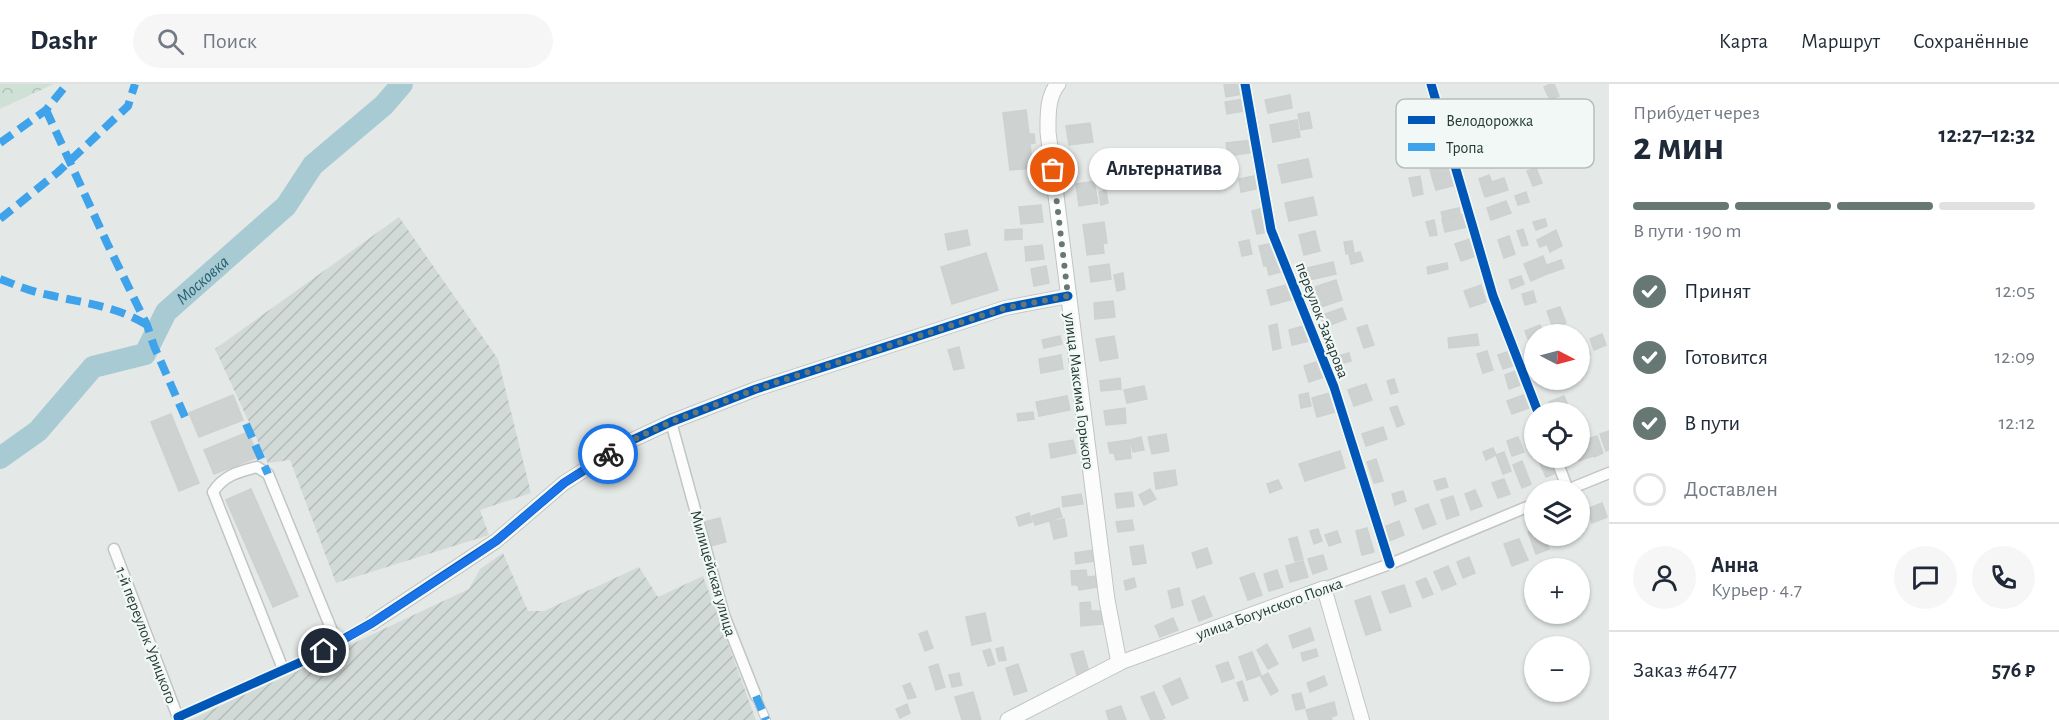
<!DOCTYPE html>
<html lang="ru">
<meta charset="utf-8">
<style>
body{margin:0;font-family:"Alegreya Sans",sans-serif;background:#f6f6f7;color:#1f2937;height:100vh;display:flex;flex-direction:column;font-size:22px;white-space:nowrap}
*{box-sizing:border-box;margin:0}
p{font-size:20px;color:#747a83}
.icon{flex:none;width:33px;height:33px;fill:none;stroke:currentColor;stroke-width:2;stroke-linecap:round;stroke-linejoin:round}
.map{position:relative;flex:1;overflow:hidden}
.drawer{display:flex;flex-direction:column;background:#fff;width:450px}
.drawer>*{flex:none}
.needle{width:39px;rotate:96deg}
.controls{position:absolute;left:1524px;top:240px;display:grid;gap:12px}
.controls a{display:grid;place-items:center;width:66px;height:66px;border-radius:50%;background:#fff;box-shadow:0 2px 4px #0004;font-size:30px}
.pin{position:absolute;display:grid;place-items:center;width:51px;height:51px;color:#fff;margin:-26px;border:3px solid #fff;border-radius:50%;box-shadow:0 2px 6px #0007}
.courier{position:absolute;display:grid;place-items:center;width:60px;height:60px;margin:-30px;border:4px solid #1a73e8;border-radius:50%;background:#fff;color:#222;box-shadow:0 2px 8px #0007}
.bubble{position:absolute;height:42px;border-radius:21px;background:#fff;box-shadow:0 2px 4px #0004;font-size:20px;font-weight:600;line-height:42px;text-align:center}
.overview em{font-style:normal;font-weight:600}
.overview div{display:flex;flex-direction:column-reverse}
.overview{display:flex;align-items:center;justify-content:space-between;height:102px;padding:0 24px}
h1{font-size:39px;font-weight:600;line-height:45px}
.bar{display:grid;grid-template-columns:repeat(4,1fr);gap:9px 6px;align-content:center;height:72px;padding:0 24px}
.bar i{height:8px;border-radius:4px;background:#e0e1e3}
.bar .active{background:#677773}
.bar p{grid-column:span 4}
.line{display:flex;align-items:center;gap:15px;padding:0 24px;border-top:2px solid #e0e1e3}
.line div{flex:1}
.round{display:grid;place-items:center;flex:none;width:63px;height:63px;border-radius:32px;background:#f6f6f7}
ol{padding:0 24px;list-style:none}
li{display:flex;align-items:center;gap:18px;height:66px}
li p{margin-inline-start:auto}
li .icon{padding:6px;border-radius:50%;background:#677773;color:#fff;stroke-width:4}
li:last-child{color:#747a83}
li i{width:33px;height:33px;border:3px solid #e0e1e3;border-radius:50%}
header{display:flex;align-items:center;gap:36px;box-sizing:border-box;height:84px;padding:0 30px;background:#fff;border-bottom:2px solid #e0e1e3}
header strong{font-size:28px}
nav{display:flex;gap:33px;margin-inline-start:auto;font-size:21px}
.search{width:420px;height:54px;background:#f6f6f7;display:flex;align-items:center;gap:15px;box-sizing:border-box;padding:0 21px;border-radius:33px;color:#747a83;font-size:22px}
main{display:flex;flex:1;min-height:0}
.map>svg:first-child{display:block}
.industrial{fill:url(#industrial-furrows)}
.forest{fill:url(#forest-crowns)}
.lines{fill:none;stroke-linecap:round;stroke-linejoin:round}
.river{stroke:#a8cbd3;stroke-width:22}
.building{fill:#ced2d1;stroke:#cdd2d0;stroke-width:1.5}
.pedestrian-casing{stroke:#c1c6c4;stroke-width:10}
.minor-casing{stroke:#c1c6c4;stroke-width:13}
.tertiary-casing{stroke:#c1c6c4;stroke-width:16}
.secondary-casing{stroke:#c0c6c4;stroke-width:17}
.pedestrian{stroke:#fbfcfb;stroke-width:8}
.minor{stroke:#fbfcfb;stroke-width:10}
.tertiary{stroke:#fbfcfb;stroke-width:14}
.secondary{stroke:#fbfcfb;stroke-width:15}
.quiet{stroke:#3ea3eb;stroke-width:8;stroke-dasharray:15 8;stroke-linecap:butt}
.cycleway-casing{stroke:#f2f8f5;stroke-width:13}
.cycleway{stroke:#0057b8;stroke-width:9}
.done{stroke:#677773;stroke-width:6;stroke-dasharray:0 10.8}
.route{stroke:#1a73e8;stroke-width:8}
.labels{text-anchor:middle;stroke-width:4.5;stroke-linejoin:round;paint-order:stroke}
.street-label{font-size:16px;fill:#243a35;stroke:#f2f8f5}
.water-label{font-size:18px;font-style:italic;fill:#235f70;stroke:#f2f8f5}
.key{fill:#f2f8f5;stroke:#b4bfbb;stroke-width:1.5}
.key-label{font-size:16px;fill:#243a35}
</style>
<header>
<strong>Dashr</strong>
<div class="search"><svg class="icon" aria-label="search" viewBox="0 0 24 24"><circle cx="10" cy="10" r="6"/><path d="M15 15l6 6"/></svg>Поиск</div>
<nav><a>Карта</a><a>Маршрут</a><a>Сохранённые</a></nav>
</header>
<main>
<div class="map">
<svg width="1609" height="636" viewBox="0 0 1609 636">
<defs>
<pattern id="industrial-furrows" width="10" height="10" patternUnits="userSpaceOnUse" patternTransform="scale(1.5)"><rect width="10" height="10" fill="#d2dad7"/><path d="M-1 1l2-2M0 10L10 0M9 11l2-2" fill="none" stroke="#b4bcb9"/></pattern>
<pattern id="forest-crowns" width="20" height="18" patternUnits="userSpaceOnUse" patternTransform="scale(1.5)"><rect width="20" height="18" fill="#cfe1d5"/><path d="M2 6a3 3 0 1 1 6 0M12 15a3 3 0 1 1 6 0" fill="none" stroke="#b2c2b7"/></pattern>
</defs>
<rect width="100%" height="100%" fill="#e4e9e7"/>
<!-- industrial -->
<path class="industrial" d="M399 133 498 275 531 409 480 426 489 451 336 499 290 376 268 379 215 265Z
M503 469 528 527H544L639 483 658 513 703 492 756 636H190L469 505 480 485Z"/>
<!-- forest -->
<path class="forest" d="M0 0H54L0 25Z"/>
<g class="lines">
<!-- river -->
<path class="river" id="s1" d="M0 374 38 347 93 283 145 270 166 228 286 122 313 81 384 21 402 0"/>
</g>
<!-- building -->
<path class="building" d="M1231 0H1242L1244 10 1226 13 1224 1Z
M1551 0H1554L1559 12 1550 16 1544 3Z
M1290 11 1292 24 1268 29 1265 16Z
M1243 15 1245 27 1227 30 1225 18Z
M1026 26 1029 50H1034L1035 59 1030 60 1033 84 1010 86 1003 29Z
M1309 28 1312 44 1301 46 1298 30Z
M1297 36 1300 53 1273 58 1270 41Z
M1090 39 1093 58 1069 61 1066 42Z
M1252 56 1254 68 1228 72 1226 59Z
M1308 75 1312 93 1282 99 1278 81Z
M1447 80 1449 88 1432 93 1430 85Z
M1536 84 1542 99 1533 102 1527 87Z
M1453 87 1456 101 1436 106 1432 93Z
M1259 91 1261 104 1241 108 1239 95Z
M1489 91 1492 98 1504 94 1508 106 1485 113 1479 95Z
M1420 92 1423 110 1413 112 1409 94Z
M1094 97 1098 119 1079 122 1076 100Z
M1106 106 1108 119 1101 121 1099 108Z
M1526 108 1529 118 1518 121 1515 112Z
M1313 113 1317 131 1289 137 1285 119Z
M1506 117 1511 129 1491 136 1487 124Z
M1041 121 1043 138 1021 140 1019 123Z
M1267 123 1272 147 1257 150 1252 127Z
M1459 124 1460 131 1443 135 1441 128Z
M1464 130 1467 143 1445 148 1442 135Z
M1545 135 1547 142 1536 146 1533 138Z
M1434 136 1437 151 1430 152 1426 138Z
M1104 138 1107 159 1086 162 1083 141Z
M1022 145V155L1005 156V146Z
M1523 145 1528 161 1522 162 1517 147Z
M967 146 970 161 948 166 945 150Z
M1556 146 1562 162 1550 168 1547 160 1540 163 1537 156Z
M1315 147 1320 167 1304 171 1299 151Z
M1509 152 1515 170 1504 174 1498 156Z
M1470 155 1476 172 1461 177 1455 160Z
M1249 156 1252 170 1242 172 1239 158Z
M1352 157 1354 168 1346 170 1344 158Z
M1277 158 1282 178 1264 182 1259 162Z
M1103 160 1104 169 1087 171 1086 162Z
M1042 161 1044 175 1026 177 1025 163Z
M1360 168 1363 177 1351 180 1349 171Z
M986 169 998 206 952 220 941 183Z
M1543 172 1549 189 1531 197 1524 180Z
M1561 176 1564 184 1550 189 1547 181Z
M1283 178 1285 187 1269 191 1267 182Z
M1333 178 1336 190 1309 196 1307 184Z
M1447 179 1448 185 1428 190 1427 183Z
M1109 180 1111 195 1091 198 1089 183Z
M1046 182 1049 199 1034 202 1031 185Z
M1123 189 1125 205 1117 207 1114 191Z
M1521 192 1524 200 1512 205 1509 196Z
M1336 196 1342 216 1318 224 1312 204Z
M1290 200 1294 215 1271 221 1267 206Z
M1481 201 1486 218 1470 223 1464 207Z
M1533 207 1536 218 1525 221 1522 210Z
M1113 217 1115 233 1095 235 1094 219Z
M1560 223 1566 239 1553 244 1547 227Z
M1342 224 1346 235 1325 243 1320 232Z
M1277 240 1281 264 1273 266 1269 242Z
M1307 241 1310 257 1292 261 1289 246Z
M1367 241 1374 261 1364 264 1357 244Z
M1540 241 1543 250H1534V253L1528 255 1525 247Z
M1477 250 1479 261 1449 264 1448 254Z
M1602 250 1606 261 1594 266 1590 255Z
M1060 252 1062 260 1044 264 1042 256Z
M1114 252 1118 274 1100 277 1096 255Z
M1584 258 1590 270 1580 275V260Z
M959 263 964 284 954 286 948 266Z
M1487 267 1493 286 1483 289 1477 270Z
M1510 267 1515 281 1503 285 1498 271Z
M1349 269 1351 277 1337 281 1335 273Z
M1061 271 1063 285 1041 289 1039 275Z
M1319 277 1324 293 1309 298 1304 282Z
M1518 286 1523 300 1509 305 1505 291Z
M1120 294 1121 305 1101 307 1100 297Z
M1394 295 1398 308 1391 310 1387 297Z
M1366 300 1372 316 1354 322 1348 306Z
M1144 302 1147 315 1127 319 1124 306Z
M1308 309 1311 322 1301 324 1299 311Z
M1330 309 1335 328 1317 333 1312 314Z
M1526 310 1531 323 1512 330 1507 317Z
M233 311 243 336 199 353 189 329Z
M1067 312 1070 326 1039 332 1036 318Z
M1564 312 1570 326 1553 328 1549 318Z
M1397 322 1404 340 1397 343 1390 324Z
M1125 324 1126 339 1106 341 1104 327Z
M1033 328 1034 335 1018 337 1017 330Z
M171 330 199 399 179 407 151 338Z
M1383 343 1387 355 1366 362 1362 350Z
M1584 345 1593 372 1579 377 1580 347Z
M1609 347V366L1606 367 1600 350Z
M248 348 258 373 214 390 204 366Z
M1166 350 1169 367 1152 370 1148 353Z
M1597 352 1603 369 1594 373 1588 355Z
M1141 353 1144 366 1133 368 1130 356Z
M1518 353 1524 368 1512 372 1507 357Z
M1073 356 1076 369 1051 374 1049 360Z
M1129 356 1131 374 1116 376 1114 369H1110L1108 359Z
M1493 364 1496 371 1486 376 1483 368Z
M1340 367 1345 384 1305 397 1299 380Z
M1504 368 1511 387 1503 390 1496 371Z
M1541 374H1550L1556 389 1546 393 1538 375Z
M1376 375 1383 397 1374 399 1367 378Z
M1522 377 1531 400 1522 404 1513 381Z
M1175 386 1177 401 1156 405 1154 389Z
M1445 394 1448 403 1437 406 1434 397Z
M1504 395 1510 410 1498 414 1492 399Z
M1278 396 1282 404 1270 409 1267 400Z
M251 405 298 512 273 523 226 416Z
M1150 405 1156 415 1144 421 1139 411Z
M1475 406 1482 422 1471 426 1465 410Z
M1403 407 1406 417 1395 421 1392 410Z
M1132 408 1134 422 1117 424 1115 410Z
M1081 410 1083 420 1063 423 1062 413Z
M1453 412 1459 431 1447 435 1441 416Z
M1602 419 1607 433 1592 439 1587 425Z
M1428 420 1436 440 1423 445 1415 425Z
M1059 424 1062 433 1035 441 1032 432Z
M1029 429 1032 438 1019 442 1016 433Z
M720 434 726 458 710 462 704 438Z
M1064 435 1067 452 1054 455 1050 438Z
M1132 436 1134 446 1118 448 1116 438Z
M1399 437 1404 451 1389 457 1384 443Z
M1367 444 1374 468 1362 471 1356 447Z
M1318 445 1322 457 1314 460 1310 447Z
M1534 446V452H1544L1549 465 1536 470 1528 448Z
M1337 447 1341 458 1329 462 1325 451Z
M1554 452H1567L1569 457 1557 461Z
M1297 453 1303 475 1295 477 1289 455Z
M1519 455 1528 476 1512 482 1504 460Z
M1143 461 1146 479 1133 481 1130 463Z
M1207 464 1212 479 1197 484 1192 469Z
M1093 466 1095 477 1076 480 1075 469Z
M1323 471 1327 485 1313 490 1308 475Z
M1469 473 1475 489 1463 494 1457 478Z
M1303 477 1308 493 1290 498 1286 482Z
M1448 482 1456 500 1442 506 1434 488Z
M1086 486 1087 493 1096 492 1097 503 1079 506 1078 501H1072L1071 487Z
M1277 486 1283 503 1269 507 1264 490Z
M1254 489 1262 511 1248 516 1240 494Z
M1134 494 1136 503 1126 506 1124 497Z
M1426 494 1433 510 1423 514 1416 498Z
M1404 501 1411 522 1390 529 1382 508Z
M1179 504 1183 521 1172 524 1168 507Z
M1204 512 1212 532 1199 537 1192 517Z
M1370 512 1381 546 1366 551 1355 517Z
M1090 518 1091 527H1101L1102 540 1081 542 1080 519Z
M985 529 991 557 972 561 966 533Z
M1173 534 1178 546 1160 553 1155 542Z
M1310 544 1314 556 1293 564 1289 552Z
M927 547 933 564 925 567 919 550Z
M1267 560 1278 580 1268 585 1257 566Z
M1003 563 1006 576 999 577 996 565Z
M990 565 995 580 988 582 983 567Z
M1316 565 1318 572 1303 577 1301 569Z
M1083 567 1089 588 1077 591 1071 570Z
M1252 568 1261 591 1247 596 1239 573Z
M1228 578 1234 594 1222 598 1216 582Z
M938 580 945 603 936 606 929 583Z
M1018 580 1027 607 1014 611 1006 584Z
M959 589 962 601 952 603 949 591Z
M1268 589 1278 607 1271 611 1261 593Z
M1324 592 1327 601 1310 608 1307 599Z
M1180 594 1188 614 1172 621 1163 602Z
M1242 597 1248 616 1244 617 1237 599Z
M910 599 916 613 908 615 903 602Z
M973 608 981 636H962L955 613Z
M1154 608 1165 634 1160 636H1151L1141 613Z
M1301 609 1305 624 1296 626 1292 611Z
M1334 618 1337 631 1331 633 1332 636H1309L1306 626Z
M907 620 910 629 900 634 896 625Z
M1121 622 1126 636H1109L1106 627Z"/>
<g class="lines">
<defs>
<path id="pedestrian" d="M756 612 766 636"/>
<path id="minor" d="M1245 0 1271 146 1334 303 1390 480
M1431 0 1493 212 1538 328
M671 338 724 531 756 612
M1556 374 1568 406
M1567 406 1609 389
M114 465 179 636
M1324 504 1390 480 1534 420
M283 585 213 408C224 391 238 388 257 383L268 390 337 559
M178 633 310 574 372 539"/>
<path id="tertiary" d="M372 539 496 457 564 399 628 358 671 338 756 305 1005 224 1068 212
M1119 579 1324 504 1362 636"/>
<path id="secondary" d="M1008 636 1119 579 1107 516 1048 48C1048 32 1047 13 1058 0"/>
</defs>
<!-- pedestrian casing -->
<use href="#pedestrian" class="pedestrian-casing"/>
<!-- minor casing -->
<use href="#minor" class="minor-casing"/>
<!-- tertiary casing -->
<use href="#tertiary" class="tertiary-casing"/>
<!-- secondary casing -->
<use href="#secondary" class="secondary-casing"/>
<!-- pedestrian -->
<use href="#pedestrian" class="pedestrian"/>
<!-- minor -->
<use href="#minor" class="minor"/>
<!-- tertiary -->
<use href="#tertiary" class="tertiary"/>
<!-- secondary -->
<use href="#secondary" class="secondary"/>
<!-- quiet -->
<path class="quiet" d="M46 26 107 159 147 241 154 262 185 333
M0 59 46 26 67 0
M0 135 58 88 128 22 135 0
M0 195C16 201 32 208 49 211 83 219 117 222 147 241
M246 340 268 390
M756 612 766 636"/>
<defs>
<path id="cycleway" d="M1245 0 1271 146 1334 303 1390 480
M1431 0 1493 212 1538 328
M179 636 178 633 310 574 372 539 496 457 564 399 628 358 671 338 756 305 1005 224 1068 212"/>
</defs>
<!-- cycleway casing -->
<use href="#cycleway" class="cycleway-casing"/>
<!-- cycleway -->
<use href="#cycleway" class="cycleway"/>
</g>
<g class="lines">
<!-- done -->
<path class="done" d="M608 370 628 358 671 338 756 305 1005 224 1068 212 1053 86"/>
<!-- route -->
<path class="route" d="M324 567 372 539 473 473 496 457 564 399 608 370"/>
</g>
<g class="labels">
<!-- street labels -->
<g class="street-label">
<text transform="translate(1323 236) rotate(69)" y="6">переулок Захарова</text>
<text transform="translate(1080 307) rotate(83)" y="6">улица Максима Горького</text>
<text transform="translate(714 489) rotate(74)" y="6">Милицейская улица</text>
<text transform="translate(1269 524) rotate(-20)" y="6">улица Богунского Полка</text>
<text transform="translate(147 551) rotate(69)" y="6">1-й переулок Урицкого</text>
</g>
<!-- water labels -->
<g class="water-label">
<text dy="6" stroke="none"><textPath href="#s1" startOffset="280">Московка</textPath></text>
</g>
</g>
<!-- legend -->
<rect x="1396" y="15" width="198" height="69" rx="9" class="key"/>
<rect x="1408" y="32" width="27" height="8" fill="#0057b8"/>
<rect x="1408" y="59" width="27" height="8" fill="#3ea3eb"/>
<g class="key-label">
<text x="1446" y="42">Велодорожка</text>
<text x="1446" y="69">Тропа</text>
</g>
</svg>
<div class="controls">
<a><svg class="needle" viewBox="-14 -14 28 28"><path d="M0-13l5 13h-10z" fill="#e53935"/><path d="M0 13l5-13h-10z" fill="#747a83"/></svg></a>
<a><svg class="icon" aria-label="locate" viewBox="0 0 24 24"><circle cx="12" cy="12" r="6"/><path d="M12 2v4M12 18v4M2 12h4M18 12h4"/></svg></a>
<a><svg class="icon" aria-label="layers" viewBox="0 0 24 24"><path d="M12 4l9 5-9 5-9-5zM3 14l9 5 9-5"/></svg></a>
<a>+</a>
<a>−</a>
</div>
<div class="pin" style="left:1053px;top:86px;background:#ea580c"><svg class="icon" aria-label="bag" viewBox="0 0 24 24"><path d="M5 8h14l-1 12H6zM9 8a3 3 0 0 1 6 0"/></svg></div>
<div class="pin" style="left:324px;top:567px;background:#1f2937"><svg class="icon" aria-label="home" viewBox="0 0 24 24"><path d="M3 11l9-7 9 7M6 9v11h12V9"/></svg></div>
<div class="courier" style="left:608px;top:370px"><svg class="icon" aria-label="bike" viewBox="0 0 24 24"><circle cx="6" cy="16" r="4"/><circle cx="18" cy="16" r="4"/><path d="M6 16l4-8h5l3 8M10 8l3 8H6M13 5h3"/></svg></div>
<div class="bubble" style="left:1089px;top:64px;width:150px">Альтернатива</div>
</div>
<section class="drawer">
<div class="overview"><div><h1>2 мин</h1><p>Прибудет через</p></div><em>12:27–12:32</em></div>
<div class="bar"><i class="active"></i><i class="active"></i><i class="active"></i><i></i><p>В пути · 190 m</p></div>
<ol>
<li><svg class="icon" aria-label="check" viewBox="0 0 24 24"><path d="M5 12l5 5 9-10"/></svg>Принят<p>12:05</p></li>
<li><svg class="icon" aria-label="check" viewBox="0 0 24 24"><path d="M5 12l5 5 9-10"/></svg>Готовится<p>12:09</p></li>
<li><svg class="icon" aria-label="check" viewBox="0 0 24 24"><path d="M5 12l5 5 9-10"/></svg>В пути<p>12:12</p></li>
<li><i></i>Доставлен</li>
</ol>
<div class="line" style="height:108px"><a class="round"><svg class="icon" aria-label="person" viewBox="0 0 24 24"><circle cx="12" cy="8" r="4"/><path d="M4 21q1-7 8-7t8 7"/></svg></a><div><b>Анна</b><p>Курьер · 4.7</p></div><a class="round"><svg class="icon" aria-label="chat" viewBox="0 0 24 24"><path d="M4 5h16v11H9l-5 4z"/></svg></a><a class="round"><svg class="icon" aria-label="phone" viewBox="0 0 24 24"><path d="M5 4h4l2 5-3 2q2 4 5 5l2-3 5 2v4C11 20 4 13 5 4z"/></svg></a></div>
<div class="line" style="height:78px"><div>Заказ #6477</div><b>576 ₽</b></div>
</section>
</main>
